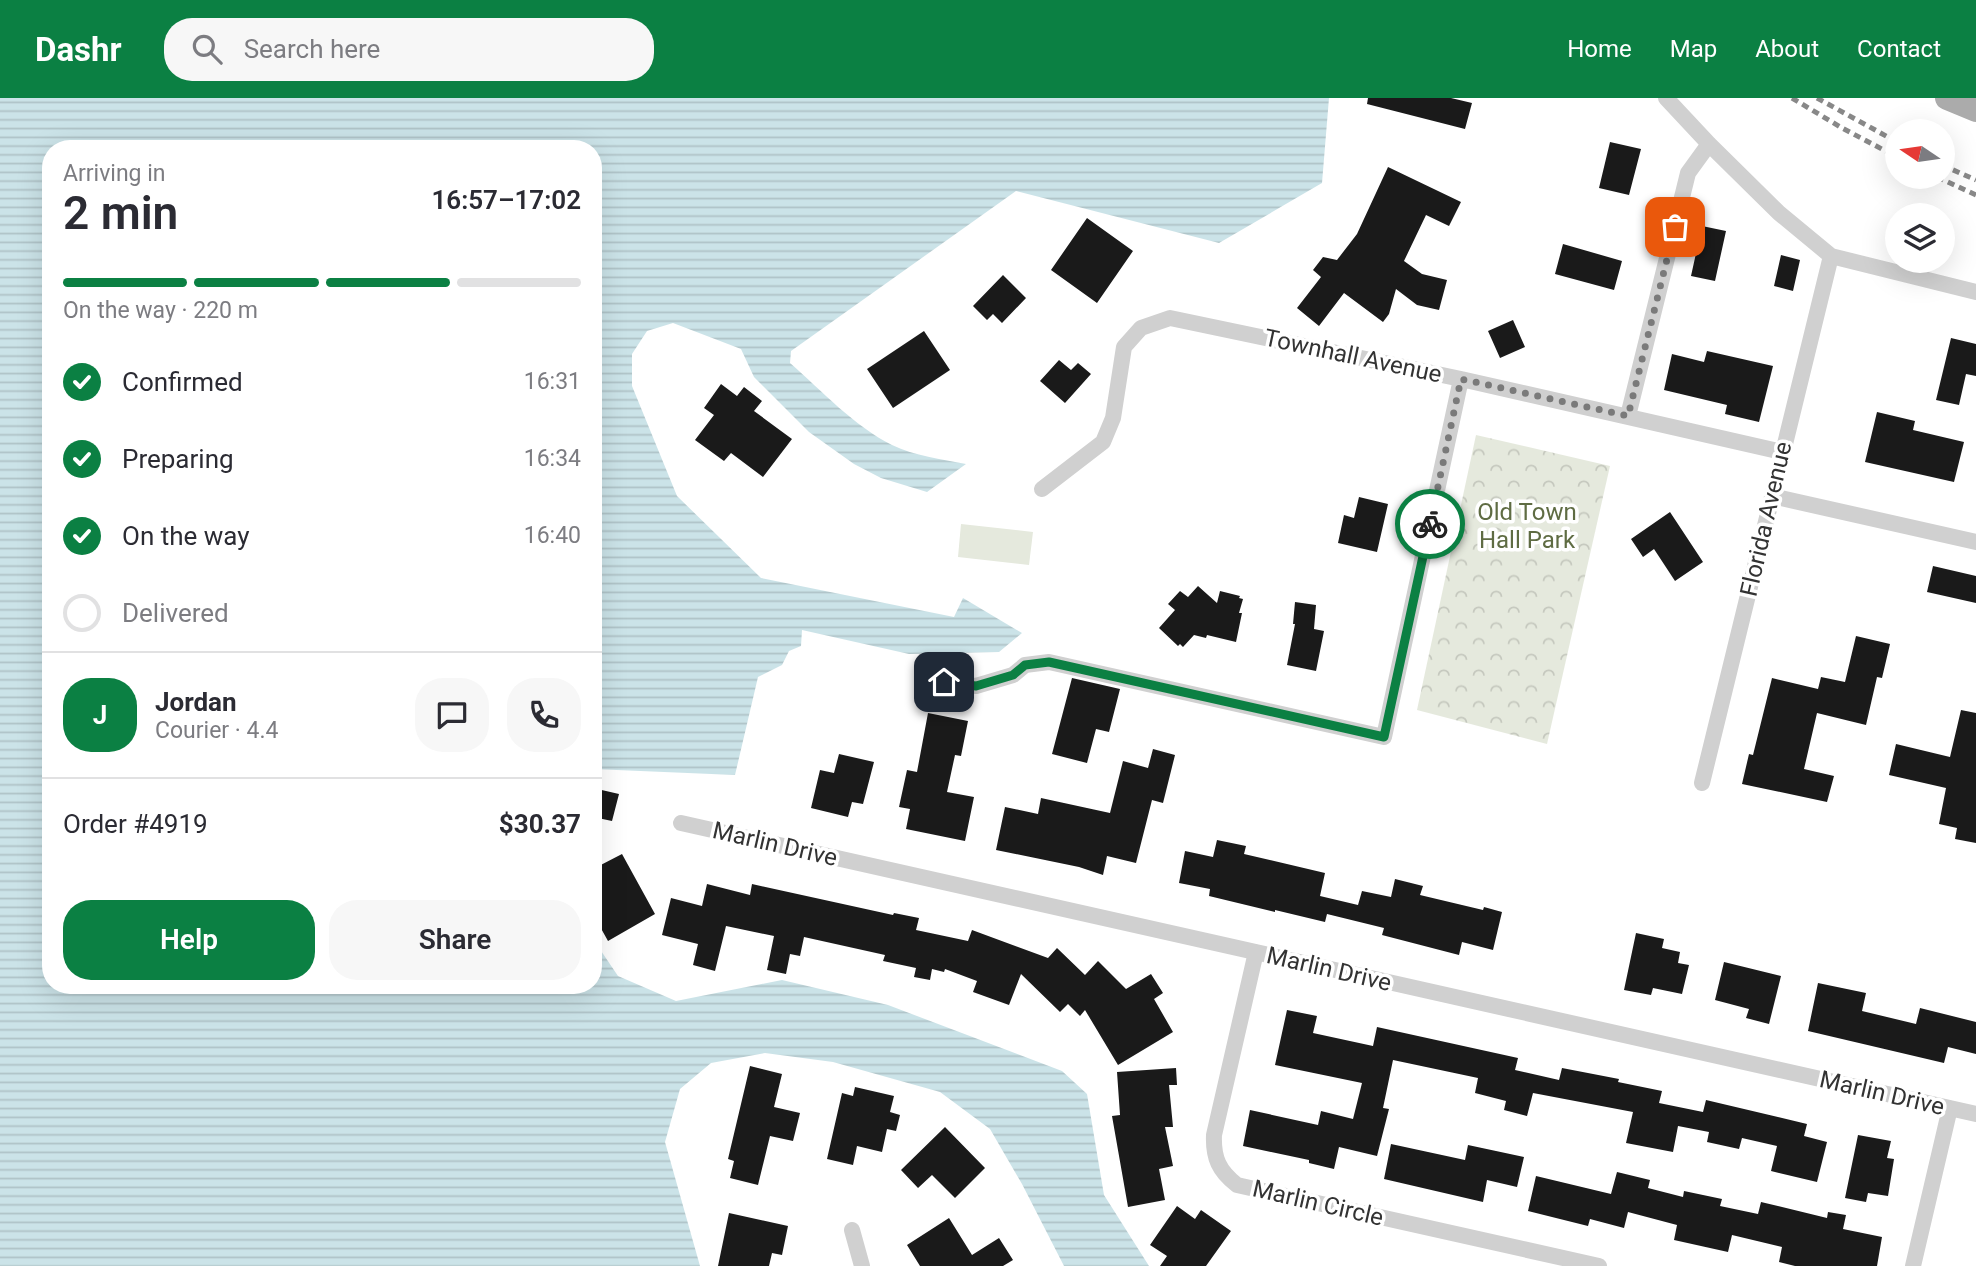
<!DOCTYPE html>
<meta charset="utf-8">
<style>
body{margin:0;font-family:Roboto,sans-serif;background:#f7f7f7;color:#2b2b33;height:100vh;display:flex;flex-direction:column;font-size:26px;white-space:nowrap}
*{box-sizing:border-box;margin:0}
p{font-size:23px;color:#7c7c81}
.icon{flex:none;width:38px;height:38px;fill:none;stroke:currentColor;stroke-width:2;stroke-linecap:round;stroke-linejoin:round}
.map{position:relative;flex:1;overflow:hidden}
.panel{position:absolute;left:42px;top:42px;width:560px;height:854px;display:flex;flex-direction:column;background:#fff;border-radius:28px;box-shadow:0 7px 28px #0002}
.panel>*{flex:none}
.needle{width:46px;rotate:283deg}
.tools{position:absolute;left:1885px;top:21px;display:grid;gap:14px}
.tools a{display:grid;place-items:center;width:70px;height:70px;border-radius:50%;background:#fff;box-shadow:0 7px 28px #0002;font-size:35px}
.pin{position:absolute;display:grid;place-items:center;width:60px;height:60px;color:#fff;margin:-30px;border-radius:14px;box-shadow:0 4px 10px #0006}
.courier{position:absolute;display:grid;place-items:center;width:70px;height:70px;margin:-35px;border:5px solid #0b8043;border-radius:50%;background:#fff;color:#222;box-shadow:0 2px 9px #0007}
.summary em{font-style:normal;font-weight:600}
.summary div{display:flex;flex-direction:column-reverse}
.summary{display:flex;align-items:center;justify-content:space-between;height:119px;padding:0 21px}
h1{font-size:46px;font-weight:600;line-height:52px}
.bar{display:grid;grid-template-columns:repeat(4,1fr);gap:10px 7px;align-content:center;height:84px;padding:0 21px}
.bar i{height:9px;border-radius:5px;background:#e1e1e2}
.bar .current{background:#0b8043}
.bar p{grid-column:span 4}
.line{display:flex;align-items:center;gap:18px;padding:0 21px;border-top:2px solid #e1e1e2}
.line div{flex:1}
.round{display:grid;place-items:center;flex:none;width:74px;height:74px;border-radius:28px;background:#f7f7f7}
ol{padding:0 21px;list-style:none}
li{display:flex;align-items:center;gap:21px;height:77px}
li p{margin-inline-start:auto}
li .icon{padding:7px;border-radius:50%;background:#0b8043;color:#fff;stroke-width:4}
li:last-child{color:#7c7c81}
li i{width:38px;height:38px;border:4px solid #e1e1e2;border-radius:50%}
.cta{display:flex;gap:14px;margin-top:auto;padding:14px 21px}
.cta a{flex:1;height:80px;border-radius:28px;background:#0b8043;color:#fff;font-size:28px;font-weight:600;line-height:80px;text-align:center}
.cta a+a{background:#f7f7f7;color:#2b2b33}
header{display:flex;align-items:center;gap:42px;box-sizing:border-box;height:98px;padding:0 35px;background:#0b8043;color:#fff}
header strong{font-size:33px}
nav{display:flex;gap:38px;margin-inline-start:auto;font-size:24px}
.search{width:490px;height:63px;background:#f7f7f7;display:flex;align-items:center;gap:18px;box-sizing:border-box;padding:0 24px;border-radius:28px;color:#7c7c81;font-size:26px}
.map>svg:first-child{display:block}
.forest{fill:url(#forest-crowns)}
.pitch{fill:#e5e9dd}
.water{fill:url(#water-rules)}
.building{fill:#1a1a1a}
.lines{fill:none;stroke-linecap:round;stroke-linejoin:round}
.minor{stroke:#d0d0d0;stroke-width:16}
.primary{stroke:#ababab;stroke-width:24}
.rail{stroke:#888;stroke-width:5;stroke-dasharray:7 5;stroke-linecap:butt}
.done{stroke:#7a7a7a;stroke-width:7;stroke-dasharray:0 12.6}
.route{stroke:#0b8043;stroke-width:9}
.labels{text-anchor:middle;stroke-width:7;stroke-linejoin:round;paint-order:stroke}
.street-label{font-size:24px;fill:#333;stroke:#fff}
.park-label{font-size:24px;fill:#5f6c43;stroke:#fff}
</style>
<header>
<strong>Dashr</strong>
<div class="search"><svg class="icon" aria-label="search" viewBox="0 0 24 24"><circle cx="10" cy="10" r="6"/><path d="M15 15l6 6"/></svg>Search here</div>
<nav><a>Home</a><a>Map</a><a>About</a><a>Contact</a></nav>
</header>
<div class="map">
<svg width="1976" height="1168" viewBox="0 0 1976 1168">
<defs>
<pattern id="forest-crowns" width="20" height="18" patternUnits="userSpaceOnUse" patternTransform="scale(1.75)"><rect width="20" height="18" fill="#e5e9dd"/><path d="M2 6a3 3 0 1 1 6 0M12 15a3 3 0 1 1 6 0" fill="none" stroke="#c5c8be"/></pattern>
<pattern id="water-rules" width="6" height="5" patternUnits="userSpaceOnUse" patternTransform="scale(1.75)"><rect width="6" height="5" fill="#cbe3e8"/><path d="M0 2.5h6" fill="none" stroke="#afc3c7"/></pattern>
</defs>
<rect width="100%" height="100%" fill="#fff"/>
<!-- forest -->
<path class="forest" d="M1476 337 1610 368 1547 646 1417 612Z"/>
<!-- pitch -->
<path class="pitch" d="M961 426 1033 434 1029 467 958 459Z"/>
<!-- water -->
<path class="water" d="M0 0H1329L1322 85 1219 145 1016 93 791 253 790 265C822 293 854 328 892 347 915 358 941 361 966 366L927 394 881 380 854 366 809 334 754 279 741 251 673 225 647 233 632 256V288L677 398 761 480 954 519 963 500 1022 535 999 554 909 556 802 532 801 548 789 553 782 567 758 579 735 677 593 671V51H51V887H593V841L618 878 676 903 782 882 888 907 1062 973 1087 996 1104 1097 1149 1168H1064L1022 1086 990 1031 940 994 833 964 765 955 711 965 680 991 665 1044 700 1168H0Z"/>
<!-- building -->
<path class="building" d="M1368 0H1451L1472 5 1465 31 1367 6Z
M1610 44 1641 51 1629 97 1599 90Z
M1388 69 1461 104 1449 128 1426 117 1404 163 1422 176 1447 182 1439 212 1417 207 1396 191 1389 216 1383 224 1344 195 1319 228 1297 210 1321 179 1313 172 1323 159 1337 162 1357 136Z
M1087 120 1133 153 1097 205 1051 172Z
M1702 128 1726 133 1715 183 1691 178Z
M1563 146 1622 163 1614 192 1555 176Z
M1781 157 1800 162 1793 193 1774 188Z
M1003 177 1026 200 1002 225 993 216 987 222 973 208Z
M1513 222 1525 249 1500 260 1488 233Z
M924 233 950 272 893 310 867 271Z
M1951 240 1976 246V278L1966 276 1959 307 1936 302Z
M1707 253 1773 268 1759 324 1725 316 1727 307 1664 292 1672 256 1704 264Z
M1059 262 1071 272 1078 265 1091 276 1065 305 1040 283Z
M721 286 737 298 744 289 762 303 754 313 792 341 763 379 731 355 724 363 695 342 714 317 704 310Z
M1877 314 1915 323 1913 332 1964 344 1954 384 1865 364Z
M1359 399 1388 406 1377 454 1338 445 1344 417 1354 420Z
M1670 414 1703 464 1675 483 1654 451 1643 459 1631 441Z
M1933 468 1976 478V505L1927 494Z
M1198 488 1217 505 1220 493 1240 498 1239 500 1243 501 1239 515H1242L1236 544 1207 537 1206 540 1194 537 1183 549 1180 546 1178 548 1159 530 1175 512 1168 506 1180 493 1188 499Z
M1295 504 1316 507 1314 531 1324 533 1316 573 1287 567 1295 526H1293Z
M1856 538 1890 546 1882 580 1877 579 1866 627 1817 615 1804 671 1834 678 1827 704 1742 686 1749 656 1753 657 1772 580 1818 591 1821 579 1845 584Z
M1072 580 1120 591 1109 634 1096 631 1087 665 1052 656Z
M1961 612 1976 615V745L1955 741 1957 730 1939 726 1946 690 1889 677 1896 646 1950 659Z
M928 615 968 623 961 658 955 657 947 694 974 699 965 743 906 731 910 711 899 709 907 672 917 674Z
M1153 651 1175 657 1163 705 1152 702 1136 765 1107 758 1103 777 1079 769 996 752 1005 709 1038 716 1041 700 1110 715 1123 663 1148 670Z
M839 656 874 664 863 706 852 704 848 719 811 710 820 672 834 675Z
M593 690 619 696 612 723 593 719Z
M1217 742 1246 748 1244 756 1325 775 1320 798 1358 807 1362 793 1391 799 1395 781 1423 788 1420 797 1483 812 1484 809 1502 814 1493 852 1462 844 1459 857 1382 837 1384 830 1327 816 1325 824 1275 812V814L1209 798 1210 791 1179 785 1185 753 1213 759Z
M622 756 655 816 608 843 593 816V771Z
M707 786 750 797 752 786 893 817 894 815 919 820 916 832 968 843 972 832 1048 860 1057 850 1085 877 1098 863 1126 891 1151 876 1163 895 1154 901 1173 934 1118 967 1085 912 1080 918 1068 906 1060 914 1021 876 1009 907 973 894 977 883 945 871 944 874 932 871 930 882 914 879 916 870 883 863 885 857 804 839 800 858 790 856 786 876 767 872 774 838 726 828 715 873 693 867 698 846 662 837 671 800 702 808Z
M1636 835 1664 841 1662 850 1680 854 1678 865 1689 867 1682 896 1653 890 1651 897 1624 892Z
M1724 864 1781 878 1769 926 1746 920 1749 911 1715 902Z
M1818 885 1866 895 1862 913 1916 926 1920 910 1976 924V956L1948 949 1944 965 1808 933Z
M1287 912 1317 918 1313 935 1373 948 1377 929 1518 960 1515 972 1559 982 1562 970 1619 981 1618 984 1662 993 1659 1005 1703 1014 1706 1002 1807 1026 1804 1038 1827 1044 1817 1084 1771 1073 1777 1048 1742 1040 1739 1051 1707 1044 1709 1034 1678 1028 1673 1054 1626 1045 1633 1014 1533 995 1527 1018 1504 1012 1506 1003 1475 995 1478 980 1393 962 1383 1010 1389 1011 1377 1058 1339 1049 1334 1071 1309 1065V1062L1243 1048 1250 1012 1318 1027 1321 1013 1353 1021 1362 985 1275 967Z
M750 968 782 976 774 1009 800 1015 793 1043 770 1038 758 1087 730 1080 734 1063 728 1061Z
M1176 970 1177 987H1169L1173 1029H1165L1173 1068 1159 1071 1165 1102 1128 1109 1112 1018 1120 1017 1117 974Z
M855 989 894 998 890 1014 900 1017 896 1033 887 1031 882 1054 857 1048 853 1067 827 1061 842 995 853 998Z
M945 1029 985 1070 955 1100 932 1077 918 1090 901 1072Z
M1858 1037 1891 1043 1887 1060 1894 1061 1888 1098 1868 1095 1866 1104 1845 1100Z
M1391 1046 1465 1062 1468 1047 1524 1059 1517 1089 1487 1082 1483 1104 1384 1081Z
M1617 1074 1650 1082 1648 1090 1683 1099 1684 1093 1722 1101 1720 1108 1758 1116 1761 1104 1827 1120 1828 1114 1846 1117 1843 1131 1882 1139 1877 1168H1795L1779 1164 1782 1149 1732 1137 1728 1154 1674 1142 1677 1127 1628 1114 1624 1130 1590 1121 1588 1128 1528 1113 1536 1078 1611 1096Z
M1177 1108 1195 1121 1201 1112 1231 1133 1206 1168H1160L1167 1158 1150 1147Z
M729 1115 788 1128 782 1157 772 1155 769 1168H718Z
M949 1120 972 1157 999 1140 1013 1162 1003 1168H920L907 1147Z"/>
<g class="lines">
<!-- minor -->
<path class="minor" d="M1666 0 1709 46 1779 115 1831 158 1976 194
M1628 318 1688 75 1709 46
M1042 391 1103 344 1113 320 1124 249 1141 230 1170 220 1461 281 1782 354
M1772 398 1976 444
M944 585 976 588 1013 577 1025 567 1049 564 1384 639 1461 281
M1702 685 1831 158
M681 725 1976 1016
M1256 854 1214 1037C1213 1060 1219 1073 1237 1087L1599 1168
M852 1132 862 1168
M1913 1168 1950 1010"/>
<!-- primary -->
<path class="primary" d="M1947 0 1976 12"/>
<!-- rail -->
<path class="rail" d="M1792 0 1842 30 1897 59
M1817 0 1897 44
M1942 67 1976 82
M1937 79 1976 97"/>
</g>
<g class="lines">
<!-- done -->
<path class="done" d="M1430 426 1461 281 1628 318 1675 129"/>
<!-- route -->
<path class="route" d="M944 584 976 588 1013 577 1025 567 1049 564 1384 639 1430 426"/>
</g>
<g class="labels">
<!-- street labels -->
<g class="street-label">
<text transform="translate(1353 258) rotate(12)" y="8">Townhall Avenue</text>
<text transform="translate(1766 421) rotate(-77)" y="8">Florida Avenue</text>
<text transform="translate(775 746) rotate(13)" y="8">Marlin Drive</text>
<text transform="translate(1329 871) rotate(13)" y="8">Marlin Drive</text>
<text transform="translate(1882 995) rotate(13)" y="8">Marlin Drive</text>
<text transform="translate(1318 1105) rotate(13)" y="8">Marlin Circle</text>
</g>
<!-- park labels -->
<g class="park-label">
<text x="1527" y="422">Old Town<tspan x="1527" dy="28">Hall Park</tspan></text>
</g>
</g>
</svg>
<div class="tools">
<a><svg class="needle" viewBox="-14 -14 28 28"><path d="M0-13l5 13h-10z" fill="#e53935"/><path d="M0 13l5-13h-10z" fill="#7c7c81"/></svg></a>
<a><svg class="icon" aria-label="layers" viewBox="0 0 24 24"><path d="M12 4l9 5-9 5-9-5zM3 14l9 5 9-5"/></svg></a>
</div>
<div class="pin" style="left:1675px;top:129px;background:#ea580c"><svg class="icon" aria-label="bag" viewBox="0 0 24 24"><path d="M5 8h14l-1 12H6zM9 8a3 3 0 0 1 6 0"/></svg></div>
<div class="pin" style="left:944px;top:584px;background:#1f2937"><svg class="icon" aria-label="home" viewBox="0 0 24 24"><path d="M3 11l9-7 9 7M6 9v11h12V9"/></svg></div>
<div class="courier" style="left:1430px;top:426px"><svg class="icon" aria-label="bike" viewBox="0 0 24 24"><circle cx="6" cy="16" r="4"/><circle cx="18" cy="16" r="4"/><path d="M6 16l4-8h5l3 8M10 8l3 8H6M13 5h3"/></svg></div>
<section class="panel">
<div class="summary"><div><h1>2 min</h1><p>Arriving in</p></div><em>16:57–17:02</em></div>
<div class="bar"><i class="current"></i><i class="current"></i><i class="current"></i><i></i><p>On the way · 220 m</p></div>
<ol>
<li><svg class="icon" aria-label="check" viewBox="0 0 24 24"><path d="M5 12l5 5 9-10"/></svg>Confirmed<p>16:31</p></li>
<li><svg class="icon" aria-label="check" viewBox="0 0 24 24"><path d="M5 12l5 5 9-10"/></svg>Preparing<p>16:34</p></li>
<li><svg class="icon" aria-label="check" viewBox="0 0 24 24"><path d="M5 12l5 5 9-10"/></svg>On the way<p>16:40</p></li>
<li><i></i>Delivered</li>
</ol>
<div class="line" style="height:126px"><b class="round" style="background:#0b8043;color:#fff">J</b><div><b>Jordan</b><p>Courier · 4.4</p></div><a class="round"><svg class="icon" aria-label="chat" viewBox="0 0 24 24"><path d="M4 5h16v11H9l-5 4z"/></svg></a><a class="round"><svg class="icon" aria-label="phone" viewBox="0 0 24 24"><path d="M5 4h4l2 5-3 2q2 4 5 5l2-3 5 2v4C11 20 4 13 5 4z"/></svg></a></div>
<div class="line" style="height:91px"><div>Order #4919</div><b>$30.37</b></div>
<div class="cta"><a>Help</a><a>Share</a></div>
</section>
</div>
